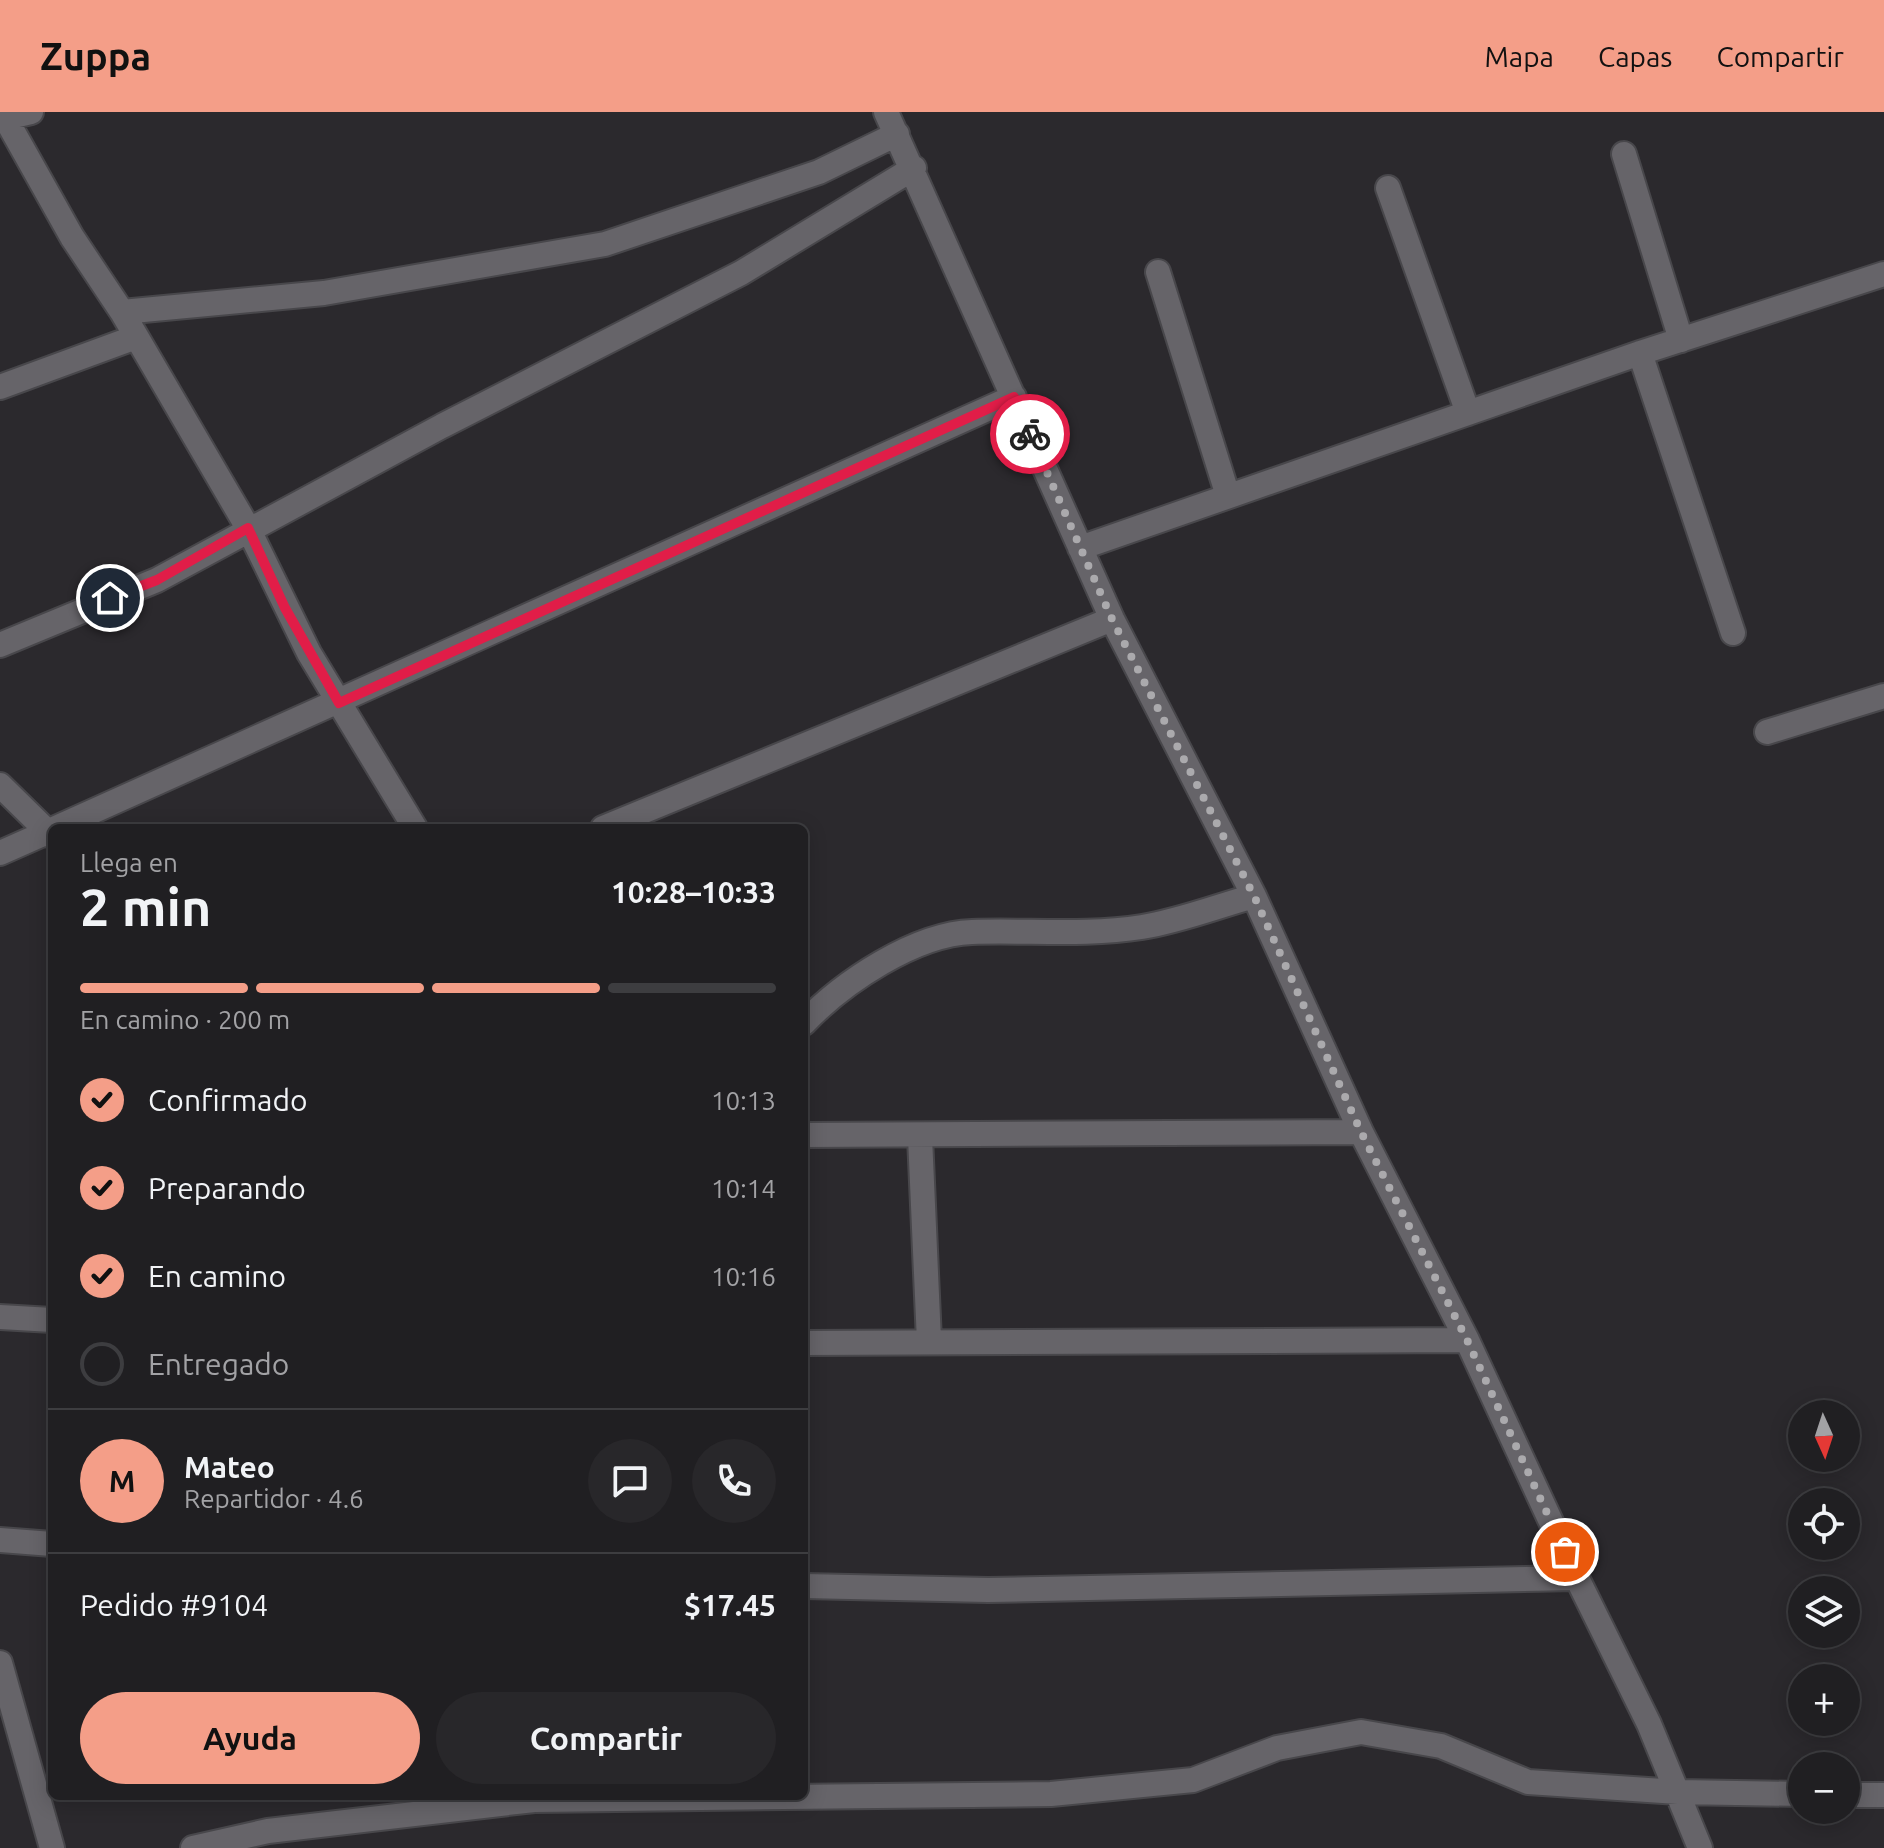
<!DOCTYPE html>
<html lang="es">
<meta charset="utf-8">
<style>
body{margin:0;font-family:Ubuntu,sans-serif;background:#28272a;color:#f1f3f6;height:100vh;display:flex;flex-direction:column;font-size:30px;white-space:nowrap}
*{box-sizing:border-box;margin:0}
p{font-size:26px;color:#a2a2a5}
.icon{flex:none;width:44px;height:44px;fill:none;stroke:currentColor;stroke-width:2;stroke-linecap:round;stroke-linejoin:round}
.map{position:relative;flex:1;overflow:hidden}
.panel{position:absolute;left:48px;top:712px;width:760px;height:976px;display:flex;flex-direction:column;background:#201f22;border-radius:12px;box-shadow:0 4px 20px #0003,0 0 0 2px #3d3d40}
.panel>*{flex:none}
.needle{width:52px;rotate:177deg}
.fabs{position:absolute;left:1788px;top:1288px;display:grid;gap:16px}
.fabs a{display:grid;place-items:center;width:72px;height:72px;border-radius:50%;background:#201f22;box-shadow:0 4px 20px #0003,0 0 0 2px #3d3d40;font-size:40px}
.pin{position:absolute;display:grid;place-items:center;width:68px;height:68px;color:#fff;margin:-34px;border:4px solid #fff;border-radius:50%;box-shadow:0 2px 8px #0007}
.courier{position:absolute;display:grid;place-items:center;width:80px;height:80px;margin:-40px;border:6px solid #e11d48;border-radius:50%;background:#fff;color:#222;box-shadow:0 2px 10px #0007}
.headline em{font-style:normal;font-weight:700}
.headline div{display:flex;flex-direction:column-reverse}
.headline{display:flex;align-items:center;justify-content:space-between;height:136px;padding:0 32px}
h1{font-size:52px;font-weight:700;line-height:60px}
.bar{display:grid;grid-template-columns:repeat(4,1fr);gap:12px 8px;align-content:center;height:96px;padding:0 32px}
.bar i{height:10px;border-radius:6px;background:#3d3d40}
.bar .active{background:#f49e88}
.bar p{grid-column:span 4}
.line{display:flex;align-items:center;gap:20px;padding:0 32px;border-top:2px solid #3d3d40}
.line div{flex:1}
.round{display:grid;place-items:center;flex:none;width:84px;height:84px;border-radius:42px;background:#28272a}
ol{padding:0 32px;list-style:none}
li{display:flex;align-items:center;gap:24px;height:88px}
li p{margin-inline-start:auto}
li .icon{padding:8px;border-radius:50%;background:#f49e88;color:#111;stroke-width:4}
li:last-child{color:#a2a2a5}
li i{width:44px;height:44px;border:4px solid #3d3d40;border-radius:50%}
.primary-button{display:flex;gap:16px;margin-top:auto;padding:16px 32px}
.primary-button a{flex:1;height:92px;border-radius:48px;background:#f49e88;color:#111;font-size:32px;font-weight:700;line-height:92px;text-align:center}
.primary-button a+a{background:#28272a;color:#f1f3f6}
header{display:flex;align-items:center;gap:48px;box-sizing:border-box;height:112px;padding:0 40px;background:#f49e88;color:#111}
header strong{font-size:38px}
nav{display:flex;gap:44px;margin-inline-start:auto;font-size:28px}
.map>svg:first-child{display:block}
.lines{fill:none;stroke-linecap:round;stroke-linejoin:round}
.street-casing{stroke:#48474b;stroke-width:28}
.street{stroke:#666469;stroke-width:24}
.done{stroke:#abaaad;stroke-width:8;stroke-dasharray:0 14.4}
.route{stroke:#e11d48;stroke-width:10}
</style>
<header>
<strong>Zuppa</strong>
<nav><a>Mapa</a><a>Capas</a><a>Compartir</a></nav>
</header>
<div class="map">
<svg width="1884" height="1736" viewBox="0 0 1884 1736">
<rect width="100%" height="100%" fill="#2b292d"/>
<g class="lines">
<defs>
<path id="street" d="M2 0 72 125 122 200 248 416 309 541 415 716
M886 0 1112 507 1254 784 1361 1020 1467 1228 1577 1466 1649 1612 1700 1736
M5 6 31 0
M1624 42 1681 228
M1388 76 1468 301
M1158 160 1228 384
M122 200 324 181 605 132 819 60 897 22
M1640 241 1733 521
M0 275 136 225
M1080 436 1640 241 1884 162
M0 533 157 468 442 314 741 161 914 56
M1767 620 1884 584
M0 673 52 724
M56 716 1014 285
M603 716 1112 507
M0 741 52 718
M804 911C843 870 915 822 972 820 1029 818 1085 824 1142 815 1180 809 1218 794 1254 784
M804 1023 1361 1020
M920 1025 929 1229
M0 1205 52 1208
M804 1231 1467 1228
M0 1428 52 1432
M804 1474 988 1478 1577 1466
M0 1551 52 1736
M1846 1683H1884
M193 1736 268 1719 534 1688 1051 1682 1193 1668 1277 1636 1361 1620 1441 1634 1528 1670 1678 1680 1802 1682"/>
</defs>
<!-- street casing -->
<use href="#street" class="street-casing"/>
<!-- street -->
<use href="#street" class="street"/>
</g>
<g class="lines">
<!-- done -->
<path class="done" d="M1030 322 1112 507 1254 784 1361 1020 1467 1228 1565 1440"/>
<!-- route -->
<path class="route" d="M110 486 157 468 248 416 285 496 339 591 1014 285 1030 322"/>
</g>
</svg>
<div class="fabs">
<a><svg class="needle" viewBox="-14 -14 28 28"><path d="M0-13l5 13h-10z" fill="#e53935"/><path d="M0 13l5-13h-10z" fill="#a2a2a5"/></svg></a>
<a><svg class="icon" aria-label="locate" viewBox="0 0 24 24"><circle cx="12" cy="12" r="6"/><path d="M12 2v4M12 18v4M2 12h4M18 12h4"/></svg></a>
<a><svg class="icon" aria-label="layers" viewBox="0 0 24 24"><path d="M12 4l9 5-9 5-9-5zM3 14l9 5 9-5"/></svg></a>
<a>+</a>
<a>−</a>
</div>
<div class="pin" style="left:1565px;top:1440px;background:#ea580c"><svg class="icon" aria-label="bag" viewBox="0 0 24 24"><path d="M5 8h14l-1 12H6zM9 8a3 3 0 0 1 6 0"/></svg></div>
<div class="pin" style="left:110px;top:486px;background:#1f2937"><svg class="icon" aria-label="home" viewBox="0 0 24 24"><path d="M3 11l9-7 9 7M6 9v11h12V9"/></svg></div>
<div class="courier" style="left:1030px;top:322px"><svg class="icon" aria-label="bike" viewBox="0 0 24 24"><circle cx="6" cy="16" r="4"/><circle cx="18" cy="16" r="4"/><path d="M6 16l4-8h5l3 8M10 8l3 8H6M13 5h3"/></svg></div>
<section class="panel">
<div class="headline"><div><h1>2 min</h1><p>Llega en</p></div><em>10:28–10:33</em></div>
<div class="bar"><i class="active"></i><i class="active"></i><i class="active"></i><i></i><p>En camino · 200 m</p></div>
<ol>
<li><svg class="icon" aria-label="check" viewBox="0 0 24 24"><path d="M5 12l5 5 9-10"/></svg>Confirmado<p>10:13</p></li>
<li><svg class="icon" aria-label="check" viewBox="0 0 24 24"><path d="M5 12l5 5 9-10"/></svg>Preparando<p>10:14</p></li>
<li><svg class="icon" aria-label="check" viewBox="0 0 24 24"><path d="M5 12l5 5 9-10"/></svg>En camino<p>10:16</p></li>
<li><i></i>Entregado</li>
</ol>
<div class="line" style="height:144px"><b class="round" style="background:#f49e88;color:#111">M</b><div><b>Mateo</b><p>Repartidor · 4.6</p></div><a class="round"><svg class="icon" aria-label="chat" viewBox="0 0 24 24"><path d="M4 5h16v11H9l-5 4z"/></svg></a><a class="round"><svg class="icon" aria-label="phone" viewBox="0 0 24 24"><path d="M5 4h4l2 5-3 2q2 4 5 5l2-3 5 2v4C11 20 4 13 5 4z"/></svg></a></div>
<div class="line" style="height:104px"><div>Pedido #9104</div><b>$17.45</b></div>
<div class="primary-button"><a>Ayuda</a><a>Compartir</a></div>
</section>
</div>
